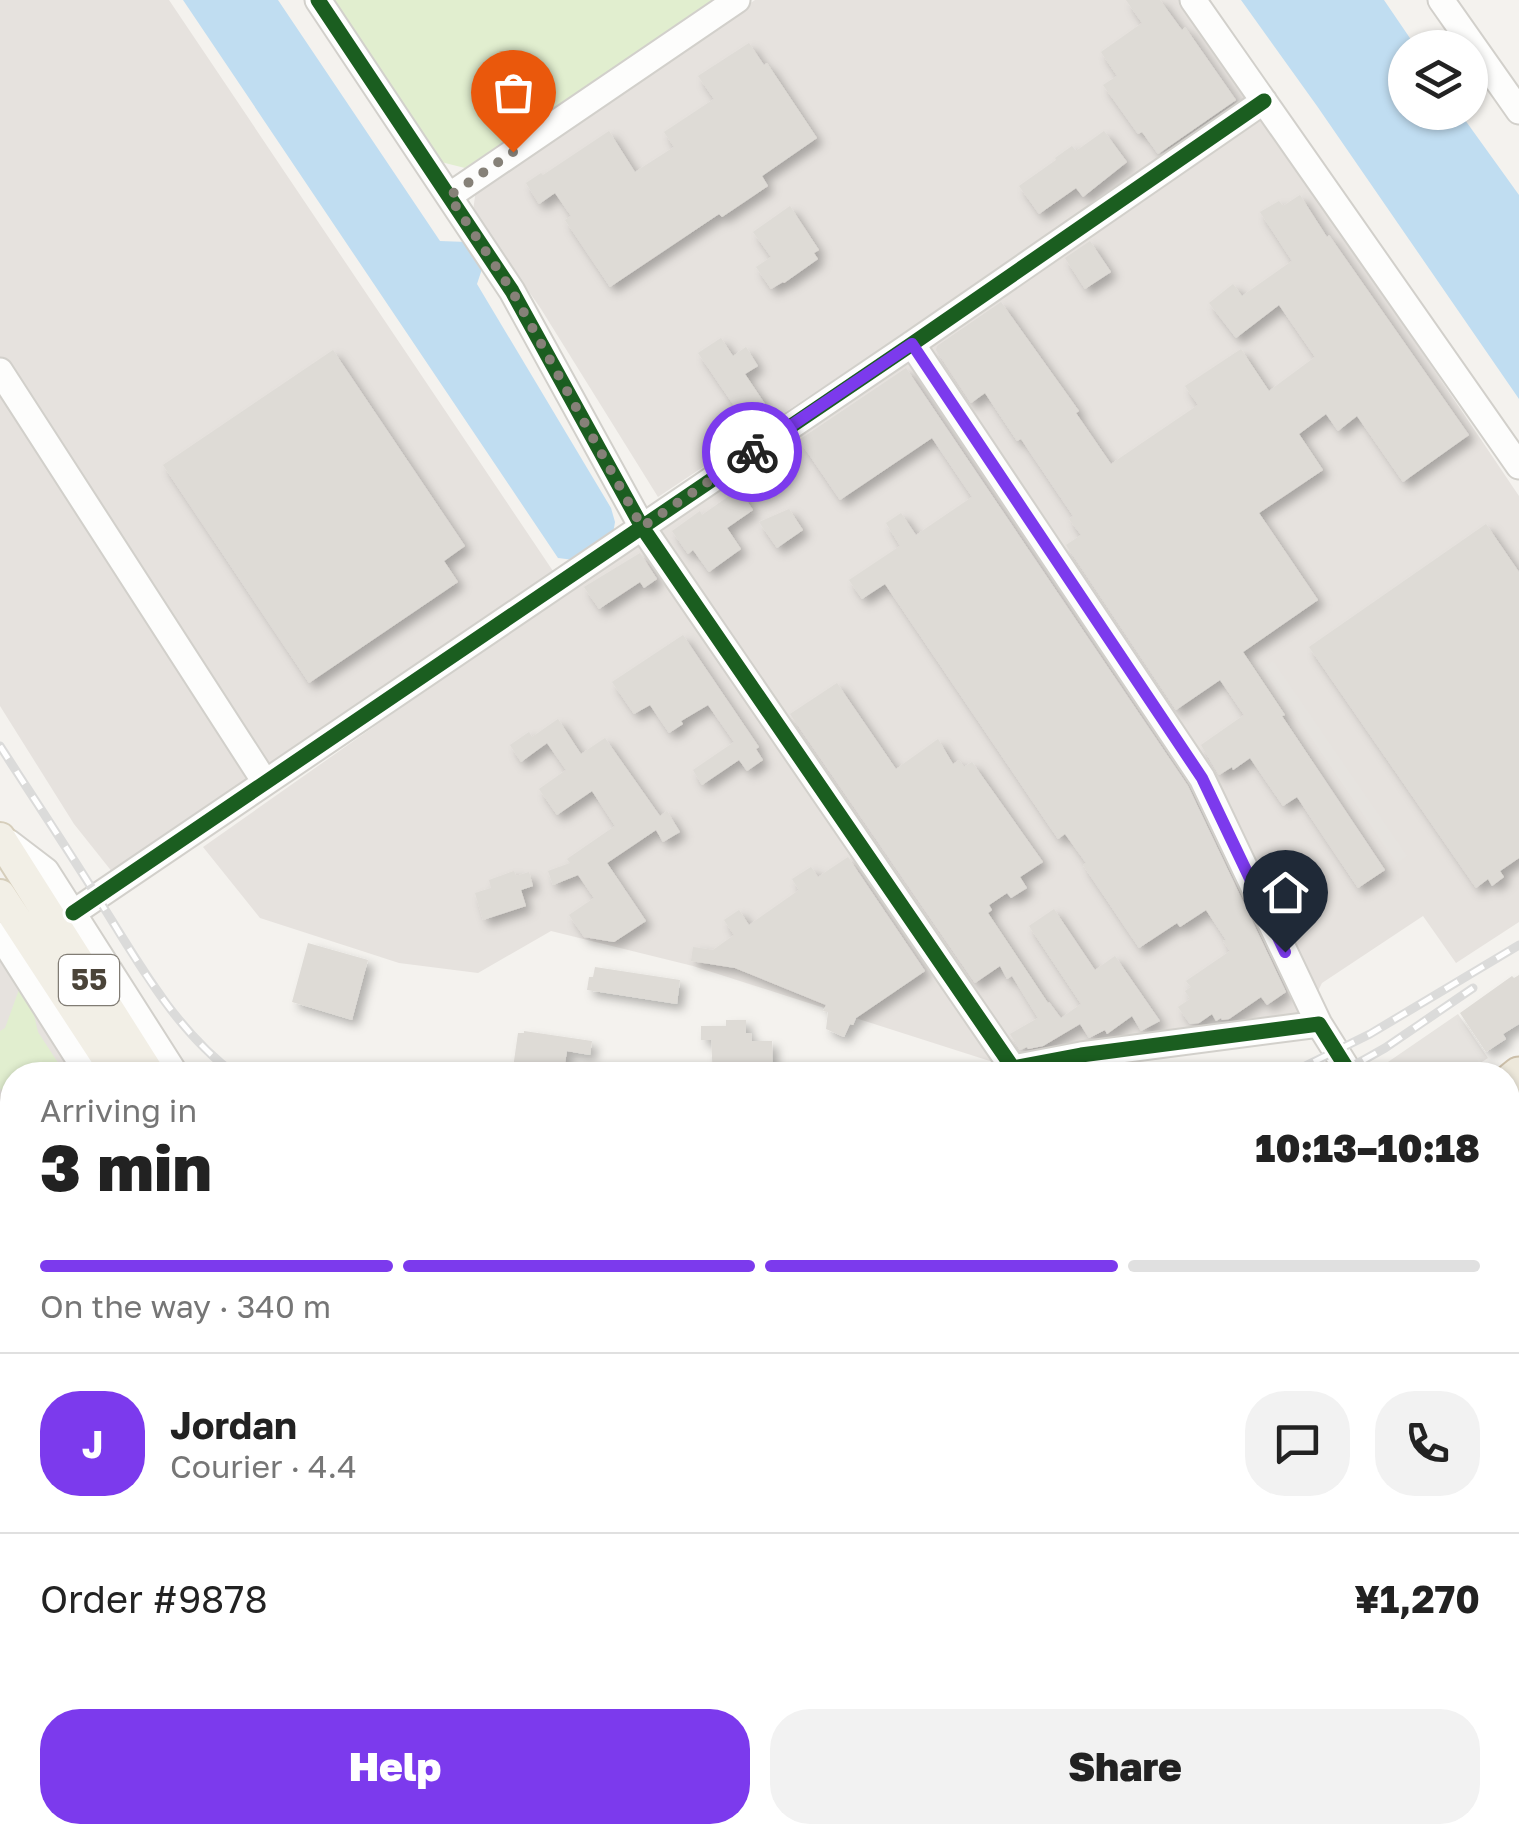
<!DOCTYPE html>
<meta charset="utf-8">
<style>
body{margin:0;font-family:"Golos Text",sans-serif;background:#f2f2f2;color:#222;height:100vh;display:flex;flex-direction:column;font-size:38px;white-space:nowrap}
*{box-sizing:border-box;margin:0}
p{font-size:32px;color:#767676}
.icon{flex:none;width:55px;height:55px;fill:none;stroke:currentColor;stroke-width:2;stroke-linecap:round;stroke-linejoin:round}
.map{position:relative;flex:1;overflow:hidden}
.side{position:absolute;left:0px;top:1062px;width:1520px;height:782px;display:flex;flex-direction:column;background:#fff;border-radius:40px 40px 0 0;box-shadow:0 2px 8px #0004}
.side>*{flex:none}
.controls{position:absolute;left:1388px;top:30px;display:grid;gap:20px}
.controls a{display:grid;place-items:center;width:100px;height:100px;border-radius:50%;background:#fff;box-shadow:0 2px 8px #0004;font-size:50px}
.pin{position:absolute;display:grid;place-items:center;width:85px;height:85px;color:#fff;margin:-102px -42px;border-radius:50% 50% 50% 0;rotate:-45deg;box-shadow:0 0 10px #0007}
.pin .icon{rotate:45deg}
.courier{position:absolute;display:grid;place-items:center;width:100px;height:100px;margin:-50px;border:8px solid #7c3aed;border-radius:50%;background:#fff;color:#222;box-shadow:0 2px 12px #0007}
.head em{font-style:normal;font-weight:800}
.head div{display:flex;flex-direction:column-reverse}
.head{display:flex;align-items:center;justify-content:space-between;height:170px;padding:0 40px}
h1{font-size:65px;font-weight:800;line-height:75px}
.bar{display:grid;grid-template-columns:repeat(4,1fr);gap:15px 10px;align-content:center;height:120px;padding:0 40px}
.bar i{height:12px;border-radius:8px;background:#e0e0e0}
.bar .on{background:#7c3aed}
.bar p{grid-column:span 4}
.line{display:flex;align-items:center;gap:25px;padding:0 40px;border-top:2px solid #e0e0e0}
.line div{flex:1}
.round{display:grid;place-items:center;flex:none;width:105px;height:105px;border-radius:40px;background:#f2f2f2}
.primary-button{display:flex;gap:20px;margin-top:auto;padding:20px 40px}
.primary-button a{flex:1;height:115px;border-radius:40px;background:#7c3aed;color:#fff;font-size:40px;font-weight:800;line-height:115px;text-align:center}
.primary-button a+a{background:#f2f2f2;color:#222}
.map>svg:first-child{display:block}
.industrial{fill:#e6e2de}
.green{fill:#e1eecf}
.parking{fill:#e6e3df}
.water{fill:#c0ddf1}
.building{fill:#dedbd6;filter:url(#shadow)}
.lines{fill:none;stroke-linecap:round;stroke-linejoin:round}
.minor-casing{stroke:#d2d0cb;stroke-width:29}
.major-casing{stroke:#d6cebb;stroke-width:34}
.highway-casing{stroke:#ccbfa9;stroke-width:39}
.minor{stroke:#fdfdfc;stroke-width:25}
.major{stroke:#f2efe6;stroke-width:30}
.highway{stroke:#ede8db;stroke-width:35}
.rail-casing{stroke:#dbdbda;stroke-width:9}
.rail{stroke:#fff;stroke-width:5;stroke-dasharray:15;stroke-linecap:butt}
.cycleway-casing{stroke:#fff;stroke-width:21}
.cycleway{stroke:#1b5e20;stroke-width:15}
.done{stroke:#868178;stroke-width:10;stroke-dasharray:0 18}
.route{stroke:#7c3aed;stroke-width:12}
.labels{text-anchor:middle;stroke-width:10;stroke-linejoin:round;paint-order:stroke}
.shield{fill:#fff;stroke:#817c74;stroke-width:2.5}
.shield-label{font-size:30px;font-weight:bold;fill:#4b4439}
</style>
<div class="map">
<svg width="1519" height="1844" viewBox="0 0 1519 1844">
<defs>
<filter id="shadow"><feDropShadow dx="6" dy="6" stdDeviation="5" flood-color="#0004"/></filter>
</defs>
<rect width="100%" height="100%" fill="#f4f2ee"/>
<!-- industrial -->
<path class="industrial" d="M0 0H169L555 574 113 873 74 824 0 706Z
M755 0H1184L1252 97 1242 108 658 497 541 309 473 211 476 189Z
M1263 116 1519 496V922L1456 963 1423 916 1322 983 1317 993 1210 769 928 351 931 342Z
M901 363 909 364 1192 782 1300 1009 1298 1015 1023 1056 1014 1053 662 532 664 524Z
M636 542H645L996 1063 693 966 551 931 478 973 399 963 260 918 203 847Z
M0 949 81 1075H12V1344H0Z"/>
<!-- green -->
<path class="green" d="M331 0H715L465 168 441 162Z
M20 987 32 1006 38 1032 66 1075H12V1108L0 1088V1031L5 1028Z
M12 1189V1306L0 1307V1197Z
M12 1805V1832L87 1833 90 1844H0V1808Z"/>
<!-- parking -->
<path class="parking" d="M1273 661 1407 856 1397 863 1263 669Z
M1458 1014 1488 1058 1462 1075H1369Z"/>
<!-- water -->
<path class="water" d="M183 0H278L440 241 467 242 483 266 477 284 611 508 615 522 613 534 574 560 558 558Z
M1241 0H1384L1416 47 1405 48V112L1460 113 1519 195V399L1317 106Z"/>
<!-- building -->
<path class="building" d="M1126 0H1160L1182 30 1185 27 1236 100 1158 154 1142 132 1138 134 1103 85 1117 76 1101 52 1142 23Z
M749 43 764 65 767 63 817 138 762 176 768 186 722 217 719 214 610 287 565 220 571 216 555 193 539 204 526 183 541 173 543 175 609 131 635 172 674 147 664 132 714 99 698 76Z
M1104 131 1127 162 1083 197 1076 188 1039 214 1019 186 1056 160 1055 158 1072 146 1076 151Z
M1300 195 1327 237 1329 235 1469 435 1403 482 1357 416 1338 431 1326 414 1299 434 1323 470 1259 513 1318 600 1243 652 1285 715 1282 716 1385 870 1358 888 1297 797 1283 806 1250 758 1233 770 1232 767 1219 775 1201 745 1244 715 1220 680 1176 710 1066 545 1081 535 1069 519 1073 516 1021 439 1017 441 985 393 971 403 936 350 937 346 1001 302 1079 411 1076 413 1111 464 1198 405 1185 386 1241 349 1269 391 1315 357 1279 305 1236 338 1209 303 1233 284 1242 296 1292 261 1260 212 1279 201 1283 206Z
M790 206 819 250 814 253 818 259 784 283 783 282 771 289 756 267 771 257 753 232Z
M1090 241 1111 272 1085 289 1065 258Z
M721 338 733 356 746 347 758 366 745 374 765 404 743 419 698 353Z
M333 350 465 546 444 561 458 582 309 683 163 465Z
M906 368 1188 786 1286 992 1267 1005 1261 997 1229 1019 1222 1020 1221 1018 1216 1021 1212 1014 1199 1023 1190 1024 1178 1007 1190 999 1185 991 1191 987 1186 981 1230 951 1223 941 1226 940 1206 910 1180 927 1177 923 1139 948 1083 865 1086 863 1065 834 1058 839 885 584 862 599 849 580 900 546 886 523 901 513 916 535 972 497 932 438 840 500 799 440Z
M739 489 753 510 727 528 741 549 709 572 693 550 688 554 672 531 700 511 702 515Z
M789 509 803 530 777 548 759 522Z
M1486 524 1519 572V858L1500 871 1504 877 1492 886 1488 879 1476 888 1309 647Z
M640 553 657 579 644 588 640 582 599 609 584 587Z
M683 635 759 747 756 749 763 760 747 771 739 760 702 785 693 770 734 742 708 705 681 721 683 724 669 733 650 705 634 714 612 682Z
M837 683 896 769 938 739 953 764 959 760 964 767 972 762 1043 862 1020 877 1027 888 1011 898 1007 893 989 905 992 910 988 913 1048 1003 1049 1002 1061 1018 1081 1004 1029 926 1054 909 1095 970 1115 956 1160 1021 1141 1031 1132 1016 1107 1034 1105 1030 1089 1038 1080 1024 1043 1046 1028 1049 1027 1047 1020 1050 1010 1034 1038 1018 1012 976 1007 979 1000 966 975 983 790 714Z
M558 719 581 754 605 738 660 816 667 811 680 832 663 842 656 830 607 863 646 921 614 942 584 937 569 915 594 898 578 875 553 885 548 871 570 863 567 859 615 826 592 791 557 815 539 789 566 770 547 743 521 762 510 745 529 732 532 737Z
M848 857 925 971 856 1018 853 1025 850 1024 844 1037 826 1029 828 1012 823 1011 826 1005 735 968 691 961 693 947 713 950 734 935 724 920 739 910 749 925 799 890 792 879 811 867 818 877Z
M514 871 516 876 529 872 533 886 521 890 526 906 483 920 475 893 491 888 489 880Z
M308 943 368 960 352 1020 292 1002Z
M595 967 680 980 677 1004 587 990 589 977H593Z
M1519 975V1024L1503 1034 1506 1039 1486 1052 1460 1013 1512 976 1514 978Z
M726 1020H746V1033H751L752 1041H772L773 1074 713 1075 711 1040H701V1026H726Z
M524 1031 592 1041 590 1055 567 1051 563 1075H512L518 1033H524Z"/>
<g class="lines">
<defs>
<path id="minor" d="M318 0 512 291 642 527 1013 1068 1081 1055 1319 1024 1351 1075
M1193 0 1519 466
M1441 0 1519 111
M449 196 737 0
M912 344 1202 778 1319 1024
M0 371 265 782
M8 842 46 871 176 1075
M73 913 912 344 1264 101
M0 935 89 1075
M1508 1315 1519 1307
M1508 1350 1519 1367
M0 1396 12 1395
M0 1559 12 1556
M1508 1561 1519 1578
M1508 1649 1519 1641
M1508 1782 1519 1800
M471 1832 475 1839 484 1844
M813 1832 820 1844
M1078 1832 1085 1844
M1375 1832 1382 1844
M566 1844 584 1832"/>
<path id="major" d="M0 838 150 1075
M0 895 118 1075
M599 1832 607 1844
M632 1832 640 1844"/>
<path id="highway" d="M1508 1084 1519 1075
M1508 1136 1519 1127
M0 1707 12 1704
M0 1737 12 1734"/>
</defs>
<!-- minor casing -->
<use href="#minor" class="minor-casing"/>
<!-- major casing -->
<use href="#major" class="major-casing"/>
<!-- highway casing -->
<use href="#highway" class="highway-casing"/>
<!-- minor -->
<use href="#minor" class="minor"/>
<!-- major -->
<use href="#major" class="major"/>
<!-- highway -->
<use href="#highway" class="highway"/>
<defs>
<path id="rail" d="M0 746C32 796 65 845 96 895 135 957 175 1031 236 1075
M1287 1075 1370 1034 1519 945
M1337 1075 1385 1048 1473 988
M0 1362 12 1361"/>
</defs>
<!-- rail casing -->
<use href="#rail" class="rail-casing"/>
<!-- rail -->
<use href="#rail" class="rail"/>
<defs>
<path id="cycleway" d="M318 0 512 291 642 527 1013 1068 1081 1055 1319 1024 1351 1075
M73 913 912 344 1264 101"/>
</defs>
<!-- cycleway casing -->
<use href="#cycleway" class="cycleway-casing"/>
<!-- cycleway -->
<use href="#cycleway" class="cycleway"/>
</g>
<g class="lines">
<!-- done -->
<path class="done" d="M513 152 449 196 512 291 642 527 752 452"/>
<!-- route -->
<path class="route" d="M752 452 912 344 1202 778 1285 952"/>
</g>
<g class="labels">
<!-- shield labels -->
<rect class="shield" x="59" y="955" width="60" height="50" rx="8"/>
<g class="shield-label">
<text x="89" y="990">55</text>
</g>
</g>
</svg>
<div class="controls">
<a><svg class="icon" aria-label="layers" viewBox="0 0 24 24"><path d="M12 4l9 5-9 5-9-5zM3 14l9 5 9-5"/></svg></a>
</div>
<div class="pin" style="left:513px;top:152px;background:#ea580c"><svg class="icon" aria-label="bag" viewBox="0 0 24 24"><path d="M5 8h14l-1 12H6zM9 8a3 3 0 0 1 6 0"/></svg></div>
<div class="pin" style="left:1285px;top:952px;background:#1f2937"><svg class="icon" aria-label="home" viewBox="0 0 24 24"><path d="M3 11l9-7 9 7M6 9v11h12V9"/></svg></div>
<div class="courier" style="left:752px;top:452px"><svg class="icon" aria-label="bike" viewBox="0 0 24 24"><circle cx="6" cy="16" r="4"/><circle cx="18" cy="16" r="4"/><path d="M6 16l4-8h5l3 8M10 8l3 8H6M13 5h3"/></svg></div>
<section class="side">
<div class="head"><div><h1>3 min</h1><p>Arriving in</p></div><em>10:13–10:18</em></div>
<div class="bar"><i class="on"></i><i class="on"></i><i class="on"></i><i></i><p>On the way · 340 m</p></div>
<div class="line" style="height:180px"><b class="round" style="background:#7c3aed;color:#fff">J</b><div><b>Jordan</b><p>Courier · 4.4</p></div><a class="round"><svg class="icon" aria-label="chat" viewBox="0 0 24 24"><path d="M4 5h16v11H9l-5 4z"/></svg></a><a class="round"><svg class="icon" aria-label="phone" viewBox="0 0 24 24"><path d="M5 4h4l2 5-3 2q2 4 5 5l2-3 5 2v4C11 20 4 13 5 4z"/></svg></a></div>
<div class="line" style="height:130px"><div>Order #9878</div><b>¥1,270</b></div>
<div class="primary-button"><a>Help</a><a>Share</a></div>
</section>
</div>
